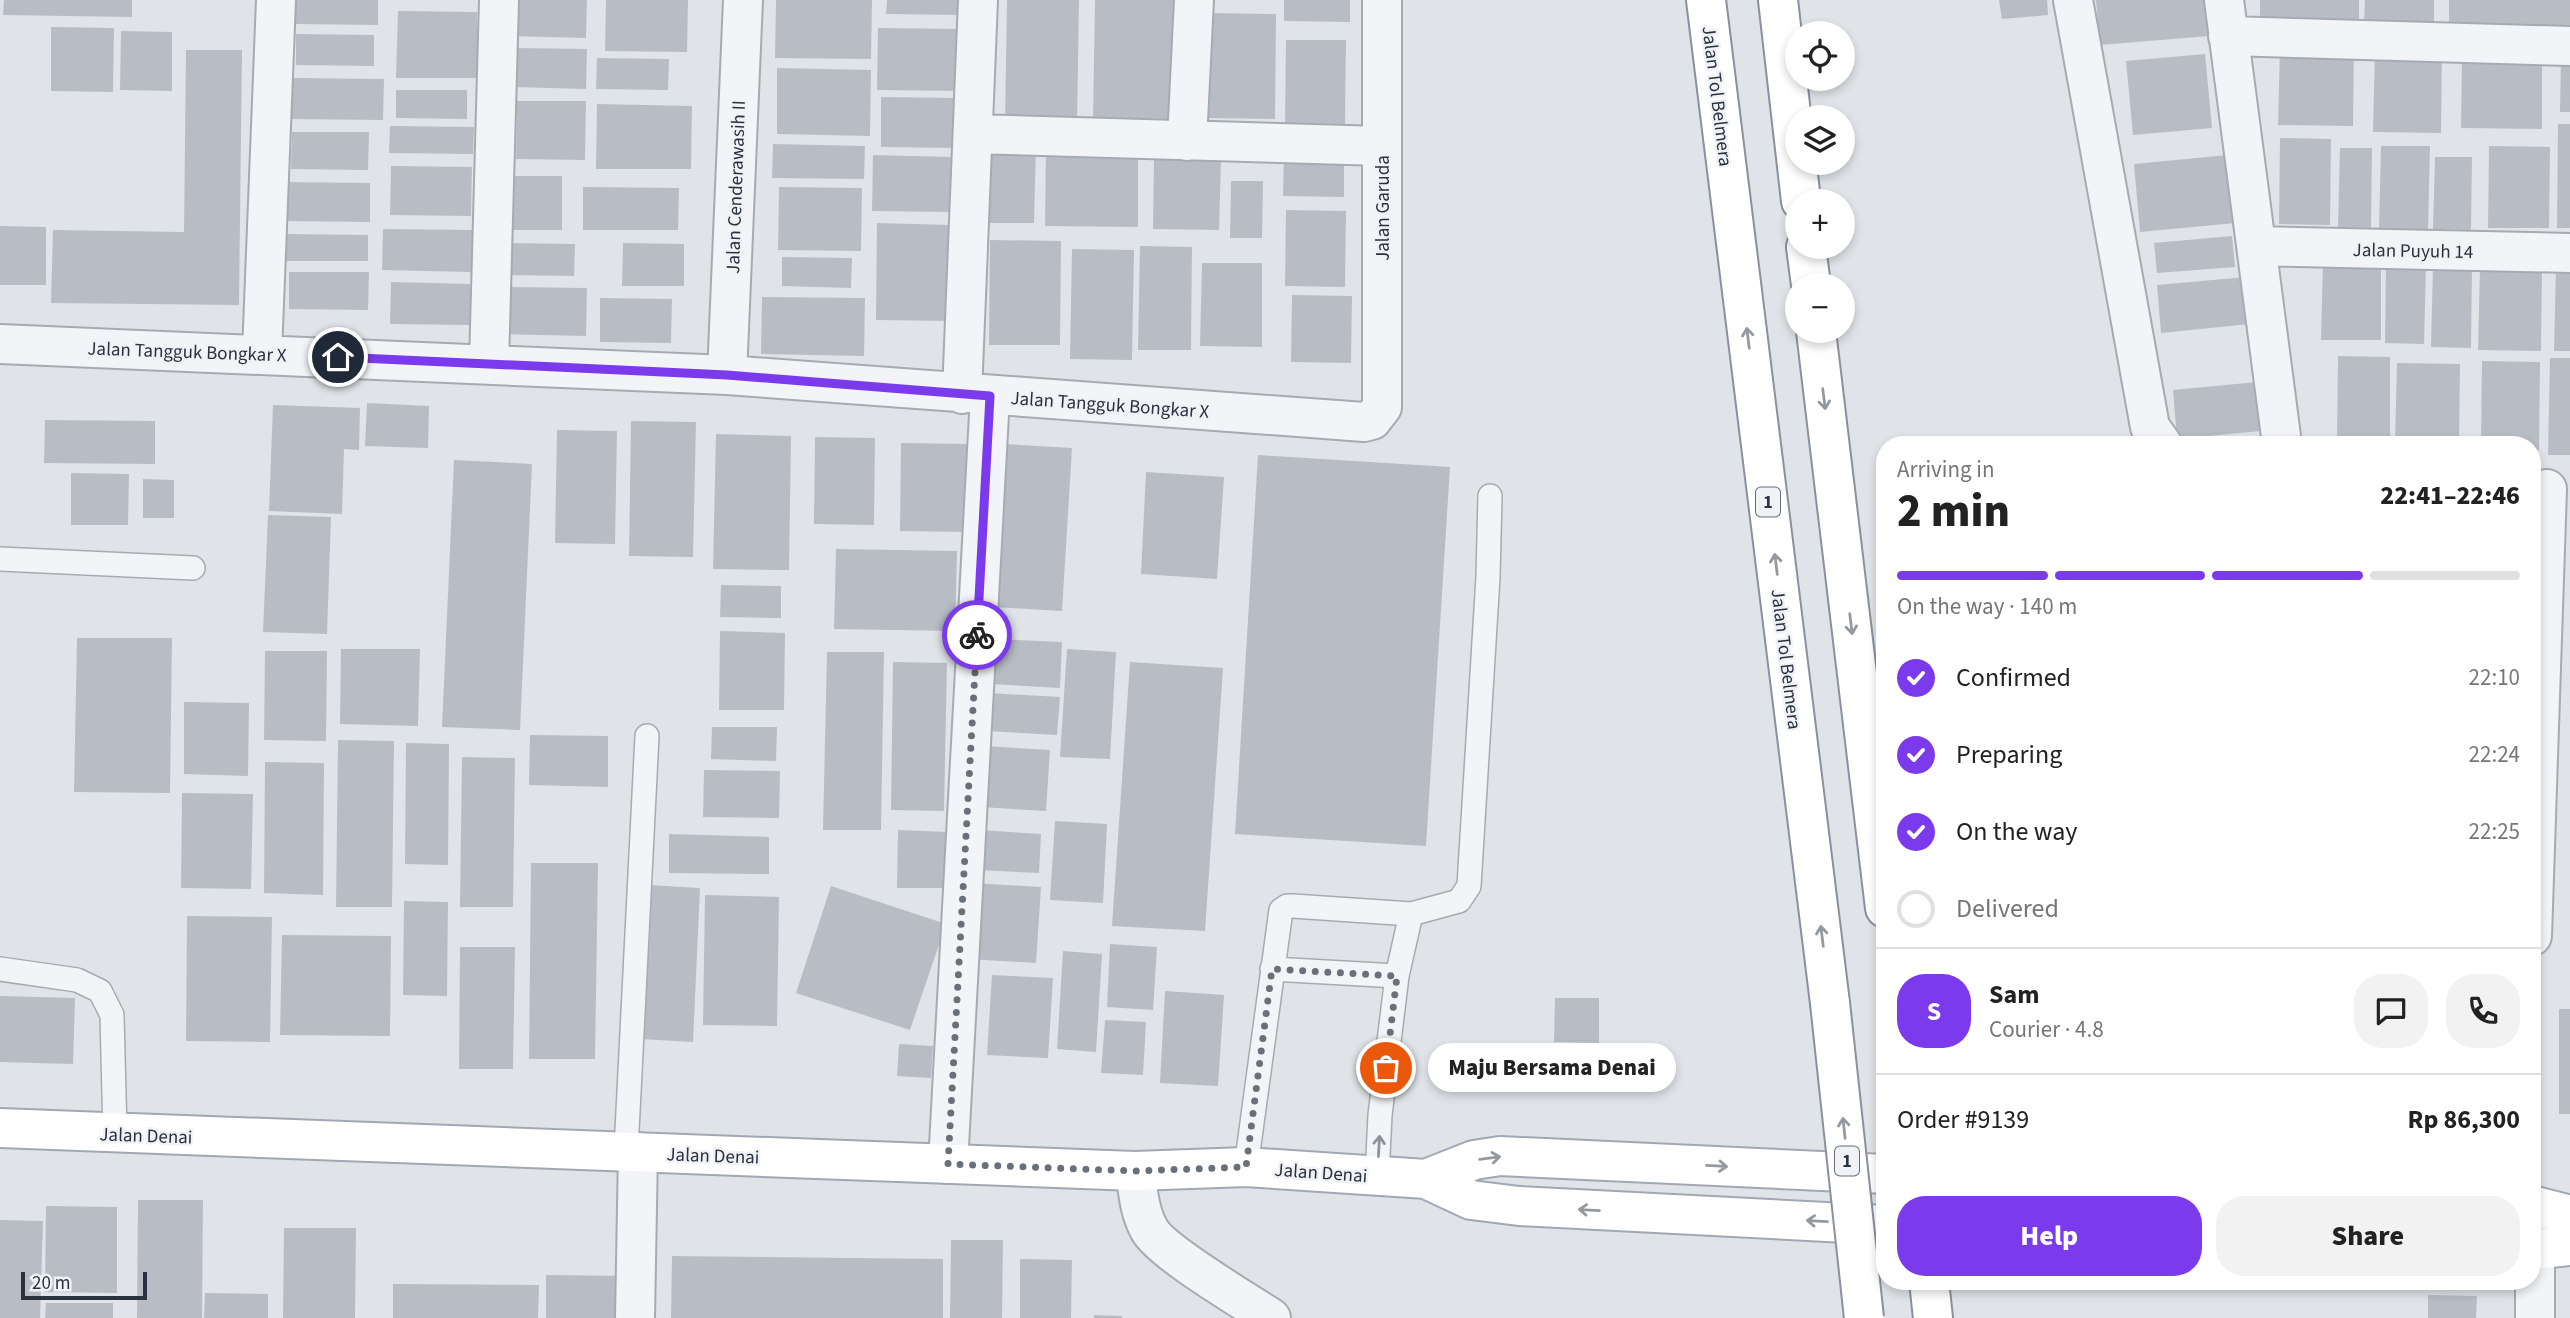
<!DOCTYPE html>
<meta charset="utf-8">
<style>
body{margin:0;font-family:"Source Sans 3",sans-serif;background:#f2f2f2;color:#222;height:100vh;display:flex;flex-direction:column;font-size:26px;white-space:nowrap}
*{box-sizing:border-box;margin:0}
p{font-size:23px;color:#767676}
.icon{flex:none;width:38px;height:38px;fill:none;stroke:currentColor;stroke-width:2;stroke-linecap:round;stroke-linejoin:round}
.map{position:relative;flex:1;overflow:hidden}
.panel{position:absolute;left:1876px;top:436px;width:665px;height:854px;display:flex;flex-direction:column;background:#fff;border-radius:28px;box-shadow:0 4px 10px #0003}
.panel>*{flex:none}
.buttons{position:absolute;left:1785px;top:21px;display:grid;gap:14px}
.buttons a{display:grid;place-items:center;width:70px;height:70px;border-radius:50%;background:#fff;box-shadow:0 4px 10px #0003;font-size:35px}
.scale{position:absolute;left:21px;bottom:18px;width:126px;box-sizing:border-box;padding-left:7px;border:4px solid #2a323f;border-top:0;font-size:19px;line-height:24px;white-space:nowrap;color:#2a323f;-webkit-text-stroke:5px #f0f2f6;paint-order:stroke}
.pin{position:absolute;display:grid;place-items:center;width:60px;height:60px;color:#fff;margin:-30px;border:4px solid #fff;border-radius:50%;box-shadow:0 2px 7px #0007}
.courier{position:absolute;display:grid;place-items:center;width:70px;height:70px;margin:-35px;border:5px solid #7c3aed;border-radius:50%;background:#fff;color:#222;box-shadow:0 2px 9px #0007}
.bubble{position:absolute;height:49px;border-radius:24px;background:#fff;box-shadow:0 4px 10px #0003;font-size:23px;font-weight:800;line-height:49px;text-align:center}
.head em{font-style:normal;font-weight:800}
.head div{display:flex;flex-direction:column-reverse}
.head{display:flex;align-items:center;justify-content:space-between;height:119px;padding:0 21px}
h1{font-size:46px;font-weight:800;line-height:52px}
.bar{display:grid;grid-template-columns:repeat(4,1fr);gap:10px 7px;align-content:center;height:84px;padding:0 21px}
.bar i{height:9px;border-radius:5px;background:#e0e0e0}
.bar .on{background:#7c3aed}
.bar p{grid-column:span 4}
.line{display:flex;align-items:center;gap:18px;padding:0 21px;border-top:2px solid #e0e0e0}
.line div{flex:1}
.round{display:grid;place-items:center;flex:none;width:74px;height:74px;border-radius:28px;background:#f2f2f2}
ol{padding:0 21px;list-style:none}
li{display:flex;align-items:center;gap:21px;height:77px}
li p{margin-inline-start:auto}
li .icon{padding:7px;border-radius:50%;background:#7c3aed;color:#fff;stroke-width:4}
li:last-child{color:#767676}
li i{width:38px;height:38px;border:4px solid #e0e0e0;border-radius:50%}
.cta{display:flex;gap:14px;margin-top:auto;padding:14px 21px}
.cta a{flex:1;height:80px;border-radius:28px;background:#7c3aed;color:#fff;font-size:28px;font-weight:800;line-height:80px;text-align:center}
.cta a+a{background:#f2f2f2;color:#222}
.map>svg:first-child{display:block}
.building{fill:#b8bdc5}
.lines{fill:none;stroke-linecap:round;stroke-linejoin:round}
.service-casing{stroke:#a6abb2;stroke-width:26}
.minor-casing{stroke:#a6abb2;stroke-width:42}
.primary-casing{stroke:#a1a8b3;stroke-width:42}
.motorway-casing{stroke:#89919e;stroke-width:42}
.service{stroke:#f3f4f7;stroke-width:23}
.minor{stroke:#f3f4f7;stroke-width:38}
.primary{stroke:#fff;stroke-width:38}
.motorway{stroke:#fff;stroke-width:38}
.motorway-bridge-casing{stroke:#89919e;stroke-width:42;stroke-linecap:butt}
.motorway-bridge{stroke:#fff;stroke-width:38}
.oneway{stroke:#94989f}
.oneway2{stroke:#8e939b}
.done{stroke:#6a707a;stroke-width:7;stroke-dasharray:0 12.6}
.route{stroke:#7c3aed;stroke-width:9}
.labels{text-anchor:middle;stroke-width:5;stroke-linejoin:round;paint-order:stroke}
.shield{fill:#f0f2f6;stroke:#656c76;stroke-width:2}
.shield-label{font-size:18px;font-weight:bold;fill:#2a323f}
.street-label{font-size:19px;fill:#2a323f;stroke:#f0f2f6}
</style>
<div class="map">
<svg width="2570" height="1318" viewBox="0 0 2570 1318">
<rect width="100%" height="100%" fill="#e0e4e8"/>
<!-- building -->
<path class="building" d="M4 0H132V17L3 15Z
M295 0H378V25L295 24Z
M504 0H587L586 38 503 36Z
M606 0H688L687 52 605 51Z
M776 0H872L871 59 775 58Z
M887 0H964V15L886 14Z
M1007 0H1079L1077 125 1005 124Z
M1095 0H1185L1184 119 1093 118Z
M1284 0H1350V22L1284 21Z
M1999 0H2047L2048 15 2002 19Z
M2096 0H2206L2209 36 2100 45Z
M2260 0H2359V21L2260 19Z
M2365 0H2434V22L2364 21Z
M2449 0H2570V30L2449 29Z
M398 11 477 12V78H396Z
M1209 13 1276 14 1275 119 1207 118Z
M51 27 114 28 113 92 51 91Z
M878 28 963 29 962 91 877 90Z
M121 31 172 32V91L120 90Z
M296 34 374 35V66L296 65Z
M1286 40H1346L1345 124 1285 123Z
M2280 47 2354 48 2353 126 2278 125Z
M514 48 587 49 586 89 513 87Z
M2375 49 2442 50 2441 133 2373 132Z
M186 50H242L239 305 51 303 53 230 184 232Z
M2205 54 2212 128 2133 135 2126 61Z
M2561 55H2570V112H2560Z
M2462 57H2542V129L2461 128Z
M597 58 669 59 668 90 596 89Z
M777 68 871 70 870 136 777 134Z
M292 78 384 79 383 120 291 119Z
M396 90H467V119L396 118Z
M881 97 959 98 958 148 881 147Z
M517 101H586L585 160 516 159Z
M597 104 692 106 691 169H596Z
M2558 124H2570V228H2557Z
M390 126 474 127 473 154 389 153Z
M292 132H369L368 170 291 169Z
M2280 138 2331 139 2330 225 2279 224Z
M773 144 865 146 864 179 772 178Z
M988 146H1036L1034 223H988Z
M2381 146H2430L2428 230H2379Z
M2489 146 2550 147 2549 228H2488Z
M1046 147 1138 148V227L1045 226Z
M2340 148H2372L2371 228 2338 227Z
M1284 150H1344V197L1283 196Z
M873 155 951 157 950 212 872 211Z
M2228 155 2235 223 2140 232 2134 164Z
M2435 157H2472L2471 230 2433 229Z
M1154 158 1221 159 1219 230 1153 229Z
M391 166 472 167 471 216 390 215Z
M501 176H562V230H500Z
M1231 181H1263L1262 238H1230Z
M280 182 370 183V222L279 221Z
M583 187 679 188 678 230H583Z
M779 187 862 188 861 251 778 250Z
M1286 210 1346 211 1345 287 1285 286Z
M877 223 950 225V321L876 320Z
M0 226 46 227V285H0Z
M383 229 472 230V272L382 270Z
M286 234 368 235V261H286Z
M2232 236 2235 267 2157 273 2154 243Z
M990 240 1061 241 1060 345H989Z
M508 243 575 244 574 276 508 275Z
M623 243 684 244V286H622Z
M1140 246 1192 247 1191 350H1138Z
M1072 249 1134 250 1132 360 1070 359Z
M782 257 852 258 851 288 782 286Z
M2323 261H2381V340H2321Z
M1202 263H1262V347L1200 346Z
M2386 265H2426L2424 344 2385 343Z
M2556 265H2570V351H2554Z
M2433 267 2472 268 2471 348 2431 347Z
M2480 268 2542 269 2541 351 2478 350Z
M289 272H369L368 310 289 309Z
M2246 277 2250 324 2161 333 2157 285Z
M391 282 470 284V325L390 324Z
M501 287 587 288 586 336 500 334Z
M1292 295 1352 296 1351 363 1291 362Z
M762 297 865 298 864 356 761 354Z
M600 298 672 299 671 343 600 342Z
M2338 356 2390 357V436H2337Z
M2550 358H2570V455H2548Z
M2482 361 2540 362 2539 450H2532V444H2481Z
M2397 363 2460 364 2459 444 2395 443Z
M2257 382 2261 431 2177 439 2173 390Z
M367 403 429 406 428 448 365 446Z
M273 405 360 408 359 450 344 449 342 514 269 511Z
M45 420 155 421V464L44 463Z
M631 421 696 422 693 557 629 556Z
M557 430 617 431 615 544 555 543Z
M716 434 791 436 789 570 713 569Z
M815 437 875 438 874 525 814 524Z
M901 443 971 444 969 532 900 531Z
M1004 444 1072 448 1062 611 994 607Z
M1258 455 1450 467 1426 846 1235 834Z
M454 460 532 464 520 730 442 727Z
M1146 472 1224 477 1217 579 1141 574Z
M71 473 129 474 128 525H71Z
M143 479 174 480V518H143Z
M268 515 331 517 327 634 263 632Z
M836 549 957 551 955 631 834 629Z
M721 585 781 586V618L720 617Z
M720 631 785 633 784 710H719Z
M77 638H172L170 793 74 792Z
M994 639 1062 642 1060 688 992 684Z
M341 649H420L418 726 340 724Z
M1067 649 1116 652 1110 759 1060 757Z
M265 651H327L326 741 264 740Z
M827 652H884L881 830H823Z
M893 662 947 663 944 811 891 810Z
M1130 662 1223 668 1205 931 1112 926Z
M989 693 1060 697 1057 735 987 731Z
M184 702 249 703 248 776 184 774Z
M712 727H777L776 761 711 759Z
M530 735 608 736V787L529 785Z
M338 740 394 741 392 907H336Z
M406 743 449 744 448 865 405 864Z
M984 746 1050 750 1046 811 981 807Z
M462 757 515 758 513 907H460Z
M265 762 324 763 323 895 264 893Z
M704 770 780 771 779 818 703 817Z
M182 793 253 794 251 889 181 888Z
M1055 821 1107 824 1103 903 1050 900Z
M898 830 947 832 946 888H897Z
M979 830 1041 834 1039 873 977 870Z
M669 834 769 837V874L669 873Z
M531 863H598L595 1059H529Z
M973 883 1041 887 1036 963 968 959Z
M648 885 700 888 693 1042 640 1039Z
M831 886 946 924 910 1030 796 993Z
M705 895 779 897 777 1026 703 1025Z
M404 901 448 902 447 996 403 995Z
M187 916 272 917 270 1042 186 1041Z
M282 935 391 936 390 1036 280 1035Z
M1110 944 1157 947 1153 1010 1107 1007Z
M460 947H515L513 1069H459Z
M1063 951 1102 954 1096 1052 1057 1049Z
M992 975 1053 978 1048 1058 987 1055Z
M1165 991 1224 995 1218 1086 1160 1083Z
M0 996 75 998 73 1064 0 1062Z
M1555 998H1599V1043L1554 1042Z
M2559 1009H2570V1114H2559Z
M1105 1020 1146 1022 1143 1075 1101 1073Z
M899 1044 933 1046 931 1078 897 1076Z
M138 1200H203L202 1318H137Z
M46 1206 117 1207V1293L45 1292Z
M0 1220 43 1221 40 1318H0Z
M284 1228H356L355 1318H283Z
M951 1240H1003L1002 1318H950Z
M672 1256 943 1259V1318H671Z
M1020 1259 1072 1260 1071 1318H1020Z
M546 1275 633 1276V1318H546Z
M393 1284 539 1285 538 1318H393Z
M205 1293 268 1294V1318H204Z
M2428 1295 2477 1296 2476 1318H2428Z
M46 1303H113V1318H45Z
M1094 1315 1122 1316V1318H1094Z"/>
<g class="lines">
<defs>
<path id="service" d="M0 559 193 568
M0 969 77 980 100 991 112 1015 115 1134
M1272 969 1397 976 1411 914
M626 1151 647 736
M1246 1167 1281 910 1287 906H1293L1411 914 1459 901 1469 886 1488 577 1490 496
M1377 1176 1380 1115 1397 976"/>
<path id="minor" d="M2073 0 2150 427 2162 444
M2224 0 2282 444
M2228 36 2570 46
M973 134 1382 146
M1187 141 1194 0
M2256 246 2570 253
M0 344 727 375 1364 422 1372 420 1382 407V0
M262 354 276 0
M489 364 499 0
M727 375 743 0
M962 394 978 0
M2532 936 2547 489
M948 1164 990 396
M1135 1171C1138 1190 1139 1211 1149 1229 1160 1251 1245 1301 1271 1318
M2532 1229 2535 1250V1318
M635 1318 638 1152"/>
<path id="primary" d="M0 1128 1135 1171 1246 1167 1426 1179 1471 1200 1519 1206 1885 1225
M1426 1179 1474 1160 1500 1156 1885 1174
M2532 1205 2570 1215
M2532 1250 2570 1246"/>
<path id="motorway" d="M1706 0 1830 1003
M1778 0 1801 201
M1806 247 1811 285
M1816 331 1885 908
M1929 1281 1933 1318"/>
</defs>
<!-- service casing -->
<use href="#service" class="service-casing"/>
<!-- minor casing -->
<use href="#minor" class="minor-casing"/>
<!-- primary casing -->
<use href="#primary" class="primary-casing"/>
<!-- motorway casing -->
<use href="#motorway" class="motorway-casing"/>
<!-- service -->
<use href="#service" class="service"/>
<!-- minor -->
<use href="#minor" class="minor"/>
<!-- primary -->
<use href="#primary" class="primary"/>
<!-- motorway -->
<use href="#motorway" class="motorway"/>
<defs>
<path id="motorway-bridge" d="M1830 1003 1864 1318"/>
</defs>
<!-- motorway-bridge casing -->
<use href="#motorway-bridge" class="motorway-bridge-casing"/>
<!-- motorway-bridge -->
<use href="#motorway-bridge" class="motorway-bridge"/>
</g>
<!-- one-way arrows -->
<defs><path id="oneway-shaft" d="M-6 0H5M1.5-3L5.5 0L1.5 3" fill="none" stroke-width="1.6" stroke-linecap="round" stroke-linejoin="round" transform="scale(1.75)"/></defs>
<g class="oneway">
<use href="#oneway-shaft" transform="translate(1748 338) rotate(-97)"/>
<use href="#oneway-shaft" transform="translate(1824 399) rotate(83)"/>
<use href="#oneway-shaft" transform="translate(1776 564) rotate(-97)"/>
<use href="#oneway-shaft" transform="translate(1851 624) rotate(83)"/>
<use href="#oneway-shaft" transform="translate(1822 936) rotate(-97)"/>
<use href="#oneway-shaft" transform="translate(1844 1128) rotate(-96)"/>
<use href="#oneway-shaft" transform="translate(1490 1158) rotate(-7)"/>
<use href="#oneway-shaft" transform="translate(1717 1166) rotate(3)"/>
<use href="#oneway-shaft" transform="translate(1589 1210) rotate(-177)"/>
<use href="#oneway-shaft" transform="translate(1817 1221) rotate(-177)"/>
</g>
<use class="oneway2" href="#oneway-shaft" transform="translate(1379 1146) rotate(-87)"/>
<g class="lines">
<!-- done -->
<path class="done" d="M977 635 948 1164 1135 1171 1246 1167 1272 969 1397 976 1386 1068"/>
<!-- route -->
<path class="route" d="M338 357 727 375 990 396 977 635"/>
</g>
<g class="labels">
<!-- shield labels -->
<g class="shield">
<rect x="1756" y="487.5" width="24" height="29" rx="5"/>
<rect x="1835" y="1146.5" width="24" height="29" rx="5"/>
</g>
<g class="shield-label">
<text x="1768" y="508">1</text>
<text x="1847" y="1167">1</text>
</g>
<!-- street labels -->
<g class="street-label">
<text transform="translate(1718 96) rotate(83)" y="7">Jalan Tol Belmera</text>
<text transform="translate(735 187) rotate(-88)" y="7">Jalan Cenderawasih II</text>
<text transform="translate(1382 208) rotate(-90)" y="7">Jalan Garuda</text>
<text transform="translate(2413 250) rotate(1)" y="7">Jalan Puyuh 14</text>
<text transform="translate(187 351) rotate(2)" y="7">Jalan Tangguk Bongkar X</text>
<text transform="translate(1110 404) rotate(4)" y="7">Jalan Tangguk Bongkar X</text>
<text transform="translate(1787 659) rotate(83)" y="7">Jalan Tol Belmera</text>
<text transform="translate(146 1135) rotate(2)" y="7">Jalan Denai</text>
<text transform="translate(713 1155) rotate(2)" y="7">Jalan Denai</text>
<text transform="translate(1321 1172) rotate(4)" y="7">Jalan Denai</text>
</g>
</g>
</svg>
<div class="buttons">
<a><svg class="icon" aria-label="locate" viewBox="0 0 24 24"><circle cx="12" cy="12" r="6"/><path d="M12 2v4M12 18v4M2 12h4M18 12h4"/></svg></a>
<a><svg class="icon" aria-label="layers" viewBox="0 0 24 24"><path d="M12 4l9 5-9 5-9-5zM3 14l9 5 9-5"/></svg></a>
<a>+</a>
<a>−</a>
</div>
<div class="scale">20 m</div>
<div class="pin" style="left:1386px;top:1068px;background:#ea580c"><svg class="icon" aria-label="bag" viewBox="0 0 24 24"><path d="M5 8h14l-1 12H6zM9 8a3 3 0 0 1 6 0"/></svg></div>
<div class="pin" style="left:338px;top:357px;background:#1f2937"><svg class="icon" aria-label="home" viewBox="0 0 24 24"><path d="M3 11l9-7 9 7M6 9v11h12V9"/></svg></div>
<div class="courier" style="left:977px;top:635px"><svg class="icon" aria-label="bike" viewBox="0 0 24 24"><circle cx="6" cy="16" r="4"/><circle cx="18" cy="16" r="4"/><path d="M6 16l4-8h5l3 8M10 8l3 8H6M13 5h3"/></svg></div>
<div class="bubble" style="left:1428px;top:1043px;width:248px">Maju Bersama Denai</div>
<section class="panel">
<div class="head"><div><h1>2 min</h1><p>Arriving in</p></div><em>22:41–22:46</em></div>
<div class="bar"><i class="on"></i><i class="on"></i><i class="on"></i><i></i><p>On the way · 140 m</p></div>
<ol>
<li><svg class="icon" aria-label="check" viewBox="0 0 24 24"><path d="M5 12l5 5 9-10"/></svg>Confirmed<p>22:10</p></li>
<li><svg class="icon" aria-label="check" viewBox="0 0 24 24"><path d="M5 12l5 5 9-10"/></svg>Preparing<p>22:24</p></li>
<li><svg class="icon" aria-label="check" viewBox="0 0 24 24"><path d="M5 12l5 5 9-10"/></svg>On the way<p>22:25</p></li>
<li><i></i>Delivered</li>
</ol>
<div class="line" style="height:126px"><b class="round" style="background:#7c3aed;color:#fff">S</b><div><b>Sam</b><p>Courier · 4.8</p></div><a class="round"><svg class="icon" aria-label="chat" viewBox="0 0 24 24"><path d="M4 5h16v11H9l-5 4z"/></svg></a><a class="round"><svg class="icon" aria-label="phone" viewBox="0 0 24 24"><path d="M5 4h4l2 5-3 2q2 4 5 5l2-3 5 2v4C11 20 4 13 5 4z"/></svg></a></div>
<div class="line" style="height:91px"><div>Order #9139</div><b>Rp 86,300</b></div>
<div class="cta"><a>Help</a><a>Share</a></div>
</section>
</div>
